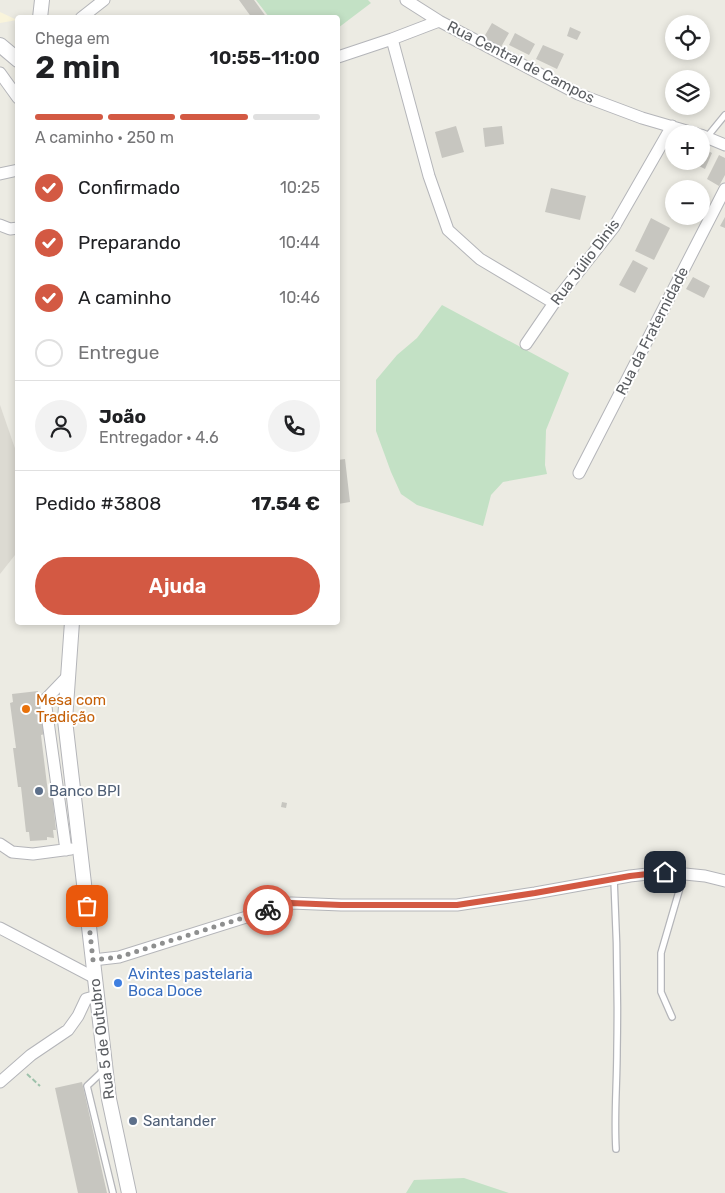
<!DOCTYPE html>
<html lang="pt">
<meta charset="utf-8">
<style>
body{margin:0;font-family:Rubik,sans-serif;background:#f2f2f2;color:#202124;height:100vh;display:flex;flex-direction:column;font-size:19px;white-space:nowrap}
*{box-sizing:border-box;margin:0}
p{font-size:16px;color:#757577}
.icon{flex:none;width:28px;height:28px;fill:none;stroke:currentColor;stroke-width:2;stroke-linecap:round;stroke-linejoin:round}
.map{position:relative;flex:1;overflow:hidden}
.sheet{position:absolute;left:15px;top:15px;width:325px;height:610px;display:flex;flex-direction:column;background:#fff;border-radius:5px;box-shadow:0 2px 8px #0003}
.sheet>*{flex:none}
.fabs{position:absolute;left:665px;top:15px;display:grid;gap:10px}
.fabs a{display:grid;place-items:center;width:45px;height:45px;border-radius:50%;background:#fff;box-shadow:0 2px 8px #0003;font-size:25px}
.pin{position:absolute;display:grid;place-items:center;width:42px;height:42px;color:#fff;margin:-21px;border-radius:10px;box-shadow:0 2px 8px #0006}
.courier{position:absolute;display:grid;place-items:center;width:50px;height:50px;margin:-25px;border:4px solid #d35943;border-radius:50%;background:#fff;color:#222;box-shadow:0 1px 6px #0007}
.headline em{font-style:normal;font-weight:600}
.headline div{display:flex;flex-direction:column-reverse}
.headline{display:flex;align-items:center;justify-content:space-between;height:85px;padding:0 20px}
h1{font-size:32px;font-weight:600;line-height:38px}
.bar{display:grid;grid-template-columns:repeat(4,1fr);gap:8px 5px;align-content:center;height:60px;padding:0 20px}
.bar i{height:6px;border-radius:4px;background:#e0e0e0}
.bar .on{background:#d35943}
.bar p{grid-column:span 4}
.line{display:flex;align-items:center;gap:12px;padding:0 20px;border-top:1px solid #e0e0e0}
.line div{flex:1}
.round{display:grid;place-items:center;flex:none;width:52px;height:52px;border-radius:26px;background:#f2f2f2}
ol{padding:0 20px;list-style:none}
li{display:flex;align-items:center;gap:15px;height:55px}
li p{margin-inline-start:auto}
li .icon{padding:5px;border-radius:50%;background:#d35943;color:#fff;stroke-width:4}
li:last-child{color:#757577}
li i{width:28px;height:28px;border:2px solid #e0e0e0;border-radius:50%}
.primary-button{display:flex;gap:10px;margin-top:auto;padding:10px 20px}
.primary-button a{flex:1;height:58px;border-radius:30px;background:#d35943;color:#fff;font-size:20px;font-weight:600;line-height:58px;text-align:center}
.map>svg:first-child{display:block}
.commercial{fill:#f9f4db}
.education{fill:#dcdad2}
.green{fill:#c3e1c5}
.building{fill:#c7c6c0}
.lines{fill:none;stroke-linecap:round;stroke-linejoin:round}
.service-casing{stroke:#b4b5b9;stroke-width:8}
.minor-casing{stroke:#b4b5b9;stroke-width:13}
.tertiary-casing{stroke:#b4b5b9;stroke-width:16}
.path{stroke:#9dc1aa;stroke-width:2;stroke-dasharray:5 2.5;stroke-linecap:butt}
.service{stroke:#fff;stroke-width:5.5}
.minor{stroke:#fff;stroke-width:11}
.tertiary{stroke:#fff;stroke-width:14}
.done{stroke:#8e8f8f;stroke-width:5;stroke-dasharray:0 9}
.route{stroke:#d35943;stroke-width:6}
.food-dot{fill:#e8710a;stroke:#fff;stroke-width:2}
.service-dot{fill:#5c6f8a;stroke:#fff;stroke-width:2}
.shop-dot{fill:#3f7fe0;stroke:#fff;stroke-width:2}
.labels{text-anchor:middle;stroke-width:4;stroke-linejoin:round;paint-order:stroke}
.street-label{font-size:15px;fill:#5b5e62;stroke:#fff}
.food-label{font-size:15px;fill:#c56008;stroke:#fff;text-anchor:start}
.service-label{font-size:15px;fill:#4e5e75;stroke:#fff;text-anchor:start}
.shop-label{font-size:15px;fill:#366cbe;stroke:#fff;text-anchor:start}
</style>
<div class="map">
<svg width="725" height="1193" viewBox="0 0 725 1193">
<rect width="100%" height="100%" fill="#ecebe3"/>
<!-- commercial -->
<path class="commercial" d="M0 12 17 20 0 23Z"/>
<!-- education -->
<path class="education" d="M0 405 18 457 17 547 15 555 0 574Z"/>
<!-- green -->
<path class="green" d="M256 0H368L371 3 338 28V18L269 17Z
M442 305 569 373 546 430 545 465 547 474 503 482 491 495 483 526 417 505 401 494 391 472 376 431V380L397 355 417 338Z
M464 1178 509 1193H406L414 1180Z"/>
<!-- building -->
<path class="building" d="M239 0H254L267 18H252Z
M492 23 509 33 501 47 484 37Z
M570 27 581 32 577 40 567 36Z
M515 33 535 44 529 55 509 45Z
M543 45 564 54 557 69 536 59Z
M456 126 464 152 442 158 435 132Z
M502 126 504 144 485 147 483 128Z
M701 147 712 153 705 169 689 161H701Z
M719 155 725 158V175L719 186 707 179Z
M551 188 586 196 580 220 545 212Z
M725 217V228L720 226Z
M651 218 670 228 654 260 635 251Z
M633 260 648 268 635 293 619 285Z
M693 277 710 286 704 298 686 289Z
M345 459 350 502 338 504V460Z
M38 691 37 699H40L45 734 41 735 48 793H52L56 830H53L54 838 47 837V840L30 841 29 832H26L21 787H18L13 748H16L10 703 13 702 12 694Z
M282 802 287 803 286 808 281 807Z
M82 1082 107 1193H78L55 1088Z"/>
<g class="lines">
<defs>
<path id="service" d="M707 137 725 115
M614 879C617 936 618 993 617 1050 617 1083 614 1116 616 1149
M672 1017 661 992V953L684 874
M104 1070 87 1086 113 1193"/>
<path id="minor" d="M406 0 439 21 578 94 642 118 697 134
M81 18 104 0
M392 39 429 176 448 230 480 259 554 303
M338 57 392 39 439 21
M0 73 18 98
M701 135 725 145
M0 174 18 170
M0 225 10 229 18 228
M526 344 554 303 614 227 672 126
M579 473 725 189
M0 844 12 852 33 854 71 849
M66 850 45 700 68 676
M0 928 95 978
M93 960 119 957 291 903 341 905H457L535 893 630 876 665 872 705 876 725 881
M0 1082 31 1055 68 1030 78 1016 86 999 97 996"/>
<path id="tertiary" d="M40 18 42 0
M0 45 18 60
M72 622 65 720 109 1099 129 1193"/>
</defs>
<!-- service casing -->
<use href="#service" class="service-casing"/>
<!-- minor casing -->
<use href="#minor" class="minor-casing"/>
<!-- tertiary casing -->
<use href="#tertiary" class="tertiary-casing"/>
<!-- path -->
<path class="path" d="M27 1074 40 1086"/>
<!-- service -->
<use href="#service" class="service"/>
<!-- minor -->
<use href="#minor" class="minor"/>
<!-- tertiary -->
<use href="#tertiary" class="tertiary"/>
</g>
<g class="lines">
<!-- done -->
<path class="done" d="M87 906 93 960 119 957 268 910"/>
<!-- route -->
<path class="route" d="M268 910 291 903 341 905H457L535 893 630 876 665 872"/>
</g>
<!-- markers -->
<circle class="food-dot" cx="26" cy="709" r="5"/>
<g class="service-dot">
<circle cx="39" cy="791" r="5"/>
<circle cx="133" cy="1121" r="5"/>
</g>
<circle class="shop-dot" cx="118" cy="983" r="5"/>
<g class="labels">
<!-- street labels -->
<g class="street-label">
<text transform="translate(521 62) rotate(27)" y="5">Rua Central de Campos</text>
<text transform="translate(585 262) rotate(-53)" y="5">Rua Júlio Dinis</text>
<text transform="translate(652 331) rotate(-63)" y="5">Rua da Fraternidade</text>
<text transform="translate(102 1039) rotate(-97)" y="5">Rua 5 de Outubro</text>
</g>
<!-- food labels -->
<g class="food-label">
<text x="36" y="705">Mesa com<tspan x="36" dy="17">Tradição</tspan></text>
</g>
<!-- service labels -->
<g class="service-label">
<text x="49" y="796">Banco BPI</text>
<text x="143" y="1126">Santander</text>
</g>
<!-- shop labels -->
<g class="shop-label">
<text x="128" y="979">Avintes pastelaria<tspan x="128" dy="17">Boca Doce</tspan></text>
</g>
</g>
</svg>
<div class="fabs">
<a><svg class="icon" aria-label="locate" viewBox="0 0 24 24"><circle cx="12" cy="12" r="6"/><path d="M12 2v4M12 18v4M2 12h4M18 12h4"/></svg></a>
<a><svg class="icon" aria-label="layers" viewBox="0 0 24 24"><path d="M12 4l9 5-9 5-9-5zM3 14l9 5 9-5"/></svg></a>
<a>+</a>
<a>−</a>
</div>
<div class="pin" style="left:87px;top:906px;background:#ea580c"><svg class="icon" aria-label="bag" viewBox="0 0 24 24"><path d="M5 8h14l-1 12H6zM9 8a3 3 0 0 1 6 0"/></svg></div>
<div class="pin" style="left:665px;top:872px;background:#1f2937"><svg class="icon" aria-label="home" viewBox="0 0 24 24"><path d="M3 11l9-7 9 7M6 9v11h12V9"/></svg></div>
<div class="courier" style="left:268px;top:910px"><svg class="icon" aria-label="bike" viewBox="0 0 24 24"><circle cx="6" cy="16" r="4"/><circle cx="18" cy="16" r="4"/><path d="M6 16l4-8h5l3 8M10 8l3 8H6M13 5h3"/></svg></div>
<section class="sheet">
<div class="headline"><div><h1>2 min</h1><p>Chega em</p></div><em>10:55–11:00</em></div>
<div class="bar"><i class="on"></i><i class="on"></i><i class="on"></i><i></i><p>A caminho · 250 m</p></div>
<ol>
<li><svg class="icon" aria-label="check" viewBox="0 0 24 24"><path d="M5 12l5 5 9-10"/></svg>Confirmado<p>10:25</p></li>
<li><svg class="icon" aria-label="check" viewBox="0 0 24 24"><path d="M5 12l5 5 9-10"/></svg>Preparando<p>10:44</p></li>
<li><svg class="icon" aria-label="check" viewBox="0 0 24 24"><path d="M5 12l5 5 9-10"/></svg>A caminho<p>10:46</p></li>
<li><i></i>Entregue</li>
</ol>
<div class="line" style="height:90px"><a class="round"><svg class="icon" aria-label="person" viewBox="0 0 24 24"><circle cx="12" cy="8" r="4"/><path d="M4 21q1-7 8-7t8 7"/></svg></a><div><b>João</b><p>Entregador · 4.6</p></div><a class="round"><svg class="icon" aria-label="phone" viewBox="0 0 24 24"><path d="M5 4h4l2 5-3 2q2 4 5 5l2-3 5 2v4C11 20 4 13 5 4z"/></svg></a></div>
<div class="line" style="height:65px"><div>Pedido #3808</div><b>17.54 €</b></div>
<div class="primary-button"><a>Ajuda</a></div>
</section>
</div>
